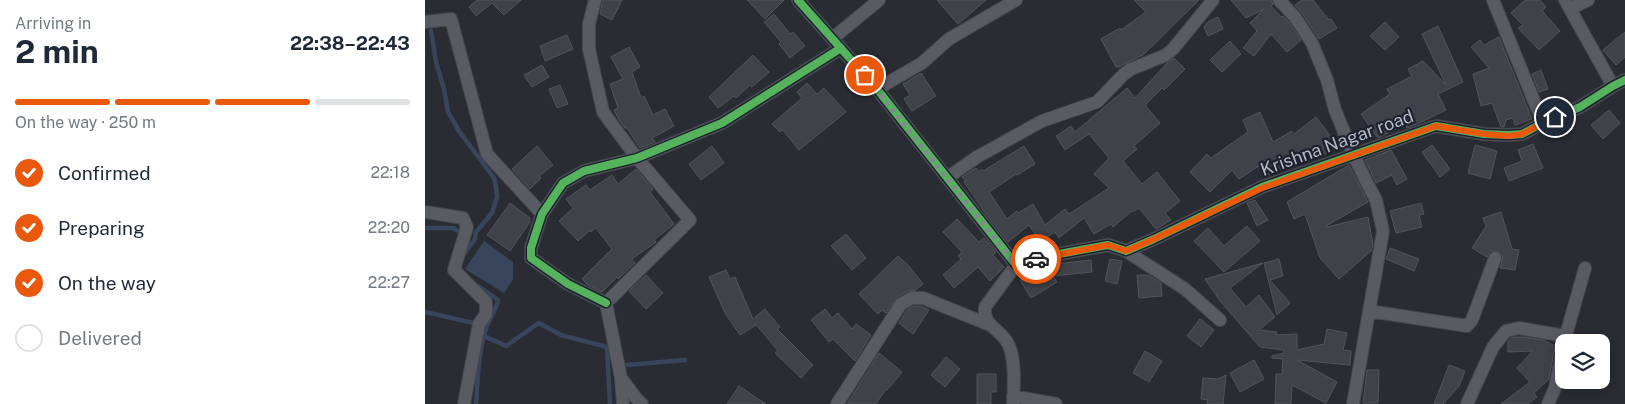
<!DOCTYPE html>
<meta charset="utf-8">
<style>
body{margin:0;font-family:"Public Sans",sans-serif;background:#f2f2f3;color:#1f2937;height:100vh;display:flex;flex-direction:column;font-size:19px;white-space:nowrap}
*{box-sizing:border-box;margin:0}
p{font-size:16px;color:#747a83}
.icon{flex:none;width:28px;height:28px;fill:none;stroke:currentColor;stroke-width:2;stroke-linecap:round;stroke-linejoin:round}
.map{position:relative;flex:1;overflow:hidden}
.panel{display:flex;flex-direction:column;background:#fff;width:425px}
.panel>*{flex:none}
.fabs{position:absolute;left:1130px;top:334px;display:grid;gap:10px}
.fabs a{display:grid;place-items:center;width:55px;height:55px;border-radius:10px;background:#fff;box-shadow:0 2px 12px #0003;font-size:25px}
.pin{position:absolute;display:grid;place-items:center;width:42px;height:42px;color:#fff;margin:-21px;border:2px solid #fff;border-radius:50%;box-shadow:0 1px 5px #0007}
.courier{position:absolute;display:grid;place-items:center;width:50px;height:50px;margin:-25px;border:4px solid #ea580c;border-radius:50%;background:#fff;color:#222;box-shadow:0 1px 6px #0007}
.headline em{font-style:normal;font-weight:700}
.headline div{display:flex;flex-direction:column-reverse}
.headline{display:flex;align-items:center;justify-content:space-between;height:85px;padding:0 15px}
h1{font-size:32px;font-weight:700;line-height:38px}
.bar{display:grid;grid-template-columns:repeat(4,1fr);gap:8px 5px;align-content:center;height:60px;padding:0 15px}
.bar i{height:6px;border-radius:4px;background:#e0e1e3}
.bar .active{background:#ea580c}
.bar p{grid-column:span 4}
ol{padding:0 15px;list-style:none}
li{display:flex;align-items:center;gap:15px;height:55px}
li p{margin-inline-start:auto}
li .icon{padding:5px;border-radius:50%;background:#ea580c;color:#fff;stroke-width:4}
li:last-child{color:#747a83}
li i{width:28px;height:28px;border:2px solid #e0e1e3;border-radius:50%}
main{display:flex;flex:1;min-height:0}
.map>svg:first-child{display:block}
.water{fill:#38455c}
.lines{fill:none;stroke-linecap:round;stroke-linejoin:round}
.stream{stroke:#38455c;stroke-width:4.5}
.building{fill:#3f4248;stroke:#51545b}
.minor-casing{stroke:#45474d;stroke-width:14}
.minor{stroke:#585b62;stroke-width:12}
.cycleway-casing{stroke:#1d222e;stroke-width:11}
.cycleway{stroke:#56b35d;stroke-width:8}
.done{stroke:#838792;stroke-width:5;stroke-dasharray:0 9}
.route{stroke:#ea580c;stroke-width:6}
.labels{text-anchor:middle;stroke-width:4.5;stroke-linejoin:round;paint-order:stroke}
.street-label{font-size:18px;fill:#b3b8c5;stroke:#1d222e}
</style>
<main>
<section class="panel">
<div class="headline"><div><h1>2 min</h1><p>Arriving in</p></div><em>22:38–22:43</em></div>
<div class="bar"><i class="active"></i><i class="active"></i><i class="active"></i><i></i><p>On the way · 250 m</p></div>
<ol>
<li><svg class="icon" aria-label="check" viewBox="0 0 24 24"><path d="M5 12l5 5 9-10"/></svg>Confirmed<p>22:18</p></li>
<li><svg class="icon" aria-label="check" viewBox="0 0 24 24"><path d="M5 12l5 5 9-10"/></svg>Preparing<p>22:20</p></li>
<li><svg class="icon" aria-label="check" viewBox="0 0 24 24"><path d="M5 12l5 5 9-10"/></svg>On the way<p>22:27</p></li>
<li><i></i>Delivered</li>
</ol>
</section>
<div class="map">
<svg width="1200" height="404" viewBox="0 0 1200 404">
<rect width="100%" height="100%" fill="#292c33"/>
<!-- water -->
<path class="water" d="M59 241 88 262V279L79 293 40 269Z"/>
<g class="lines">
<!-- stream -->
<path class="stream" d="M6 31 11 62 19 89 23 112 34 131 69 178 71 187 72 197 67 213 51 232 50 239 39 254
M0 228H28L33 231
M0 312 53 324
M59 336 81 346 114 323 136 335 182 347 185 404
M202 365 260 360
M51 404C53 379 53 353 61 329 64 319 71 311 73 300L53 286"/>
</g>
<!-- building -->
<path class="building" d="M52 0H96L79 15 67 3 51 16 44 7Z
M178 0H197L187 20 175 14Z
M322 0H359L340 19Z
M512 0H561L533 24Z
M709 0H774L718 55 703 62 694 67H691L676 39 695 28 696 30 721 12Z
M806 0H846L848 5 846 6 856 17 858 16 864 22 876 40 862 52 846 34 829 56 818 48 832 31 825 23 839 9 821 18Z
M877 0H888L904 20 906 19 912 28 894 39 877 13 870 5Z
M1100 0H1115L1121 7 1117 11 1135 31 1114 50 1093 28 1098 25 1086 13Z
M349 14 365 34 368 32 380 46 365 58 354 44 356 42 339 22Z
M793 17 798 29 783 36 779 27 784 21Z
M960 22 974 37 960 50 945 36Z
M1013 26 1038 82 1013 94 1021 110 994 123 982 128 980 124 953 138 936 114 965 94 962 89 987 76 983 69 998 61 1021 85 997 34Z
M1200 32V57L1191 65 1178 50Z
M142 35 148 49 120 61 115 46Z
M1074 37 1107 119 1090 125 1088 118 1081 120 1079 127H1076L1067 103 1056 106 1048 74 1064 68 1046 47 1055 40 1059 45Z
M805 41 816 54 797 72 785 60Z
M204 47 215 67 207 72 216 98 219 96 228 115 240 109 249 126 227 138 230 142 215 148 202 128H200L193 118 189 110 193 108 185 84 198 79 186 57Z
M328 55 344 72 327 87 325 85 311 98 309 96 293 108 284 97Z
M749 58 760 69 739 90 737 88 720 105 735 123 709 146 712 149 698 161 717 184 732 172 755 201 740 213 746 220 731 229 714 208 710 211H707L688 227 686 224 669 234 659 218 634 238 630 232 600 251 596 245 610 234 604 225 583 242 561 214 539 182 541 181 537 177 551 168 554 172 557 169 558 171 599 146 610 164 592 175 591 174 564 192 582 219 592 211 593 213 608 204 620 225 640 209 644 214 684 188 669 174 684 158 664 134 640 150 631 136 646 126 650 132 702 88 710 98 742 63Z
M117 65 124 77 107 87 99 75Z
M1116 70 1123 89 1114 92 1107 74Z
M496 73 511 96 487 111 479 99 485 95 478 84Z
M382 83 392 94 399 88 421 112 374 150 358 130 355 132 347 124 377 98 372 92Z
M135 85 143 104 132 108 124 89Z
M1184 110 1195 123 1178 139 1166 125Z
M835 112 848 142 867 131 869 134 891 117 912 145 893 159 886 149 843 175 837 164 814 179 807 170 785 192 765 172 782 154 786 158 823 132 818 120Z
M1108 144 1118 168 1084 181 1079 168 1097 161 1093 150Z
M1007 145 1025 169 1015 177 997 152Z
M1050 145 1072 151 1065 179 1043 173Z
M112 146 128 165 114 176 116 178 105 189 87 169Z
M287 146 299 163 276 180 264 164Z
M966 150 982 179 972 185 967 175 951 183 940 160Z
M924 165 943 202 901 226 902 227 943 217 948 244 946 251 914 279 895 258 880 214 869 219 862 202Z
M211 169 228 189 225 192 249 224 229 240 231 242 207 259 210 263 193 279 192 277 177 292 163 285 157 279 187 249 171 228 166 232 165 230 153 241 134 221 148 208 141 199 161 185 165 190 187 175 193 184Z
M830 200 843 220 832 226 822 203Z
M85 203 105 218V222L85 251 62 235Z
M996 203 999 214 994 215 997 227 971 233 965 211Z
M1076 212 1087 249 1094 250 1090 270 1075 268 1078 257 1073 251H1065L1062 257 1047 248 1061 226 1058 218Z
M532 219 554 242 559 238 571 252 568 255 579 267 565 281 553 267 529 288 518 275 536 259 533 256 537 252 518 232Z
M822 226 835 241 799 272 769 241 783 228 799 246Z
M421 234 441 258 427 270 406 246Z
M965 248 994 259 989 271 961 259Z
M473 256 484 266 498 284 491 290 483 291 472 297 461 313 457 310 453 314 434 294Z
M685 259 697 261 692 284 680 281Z
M854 259 858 276 845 280 865 303 852 315 839 263Z
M666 260 667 272 628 276 632 282 606 298 595 280 621 265Z
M838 263 805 288 821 307 834 295 850 317 834 330 852 332 851 335 872 334V350L899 344 902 329 922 333 918 350 926 351 925 365 872 360 912 382 901 403 867 385 866 404H850L851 374H857L858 359 847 358V356L859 353V350L835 347 796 302 780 279Z
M301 270 305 279 310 277 328 319 340 309 355 327 352 329 388 365 376 378 350 353 353 351 330 323 331 325 315 335 300 313 284 277Z
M221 275 238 293 221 309 204 291Z
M712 275H723L736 283 737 296 714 298Z
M489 306H496L504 310 488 334 474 323 482 310Z
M400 309 407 318 413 313 427 329 431 324 446 335 430 361 408 339 404 342 386 320Z
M775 319 789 330 776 347 762 336Z
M1090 337H1099L1118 340 1130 346 1124 379 1109 393 1112 397 1103 404H1076L1105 382 1092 368 1108 351 1083 352V342L1086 338Z
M720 351 737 361 724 382 708 373Z
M454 353 477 372 462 390 461 389 451 404H422Z
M521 357 535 369 520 387 506 375Z
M829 360 839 379 815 392 805 373Z
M1024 365 1040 371 1034 386 1018 404H1009Z
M942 370H954L953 403H938Z
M552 374H571V392H566V404H552Z
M801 375 798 404H782L783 400 776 399 778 378 793 379Z
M314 386 341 404H302Z"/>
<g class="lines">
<defs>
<path id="minor" d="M170 0 164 24V49L178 112 212 158 265 220 181 303 196 378 198 404
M373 0 452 89 591 265 623 256 683 245 701 251 729 239 837 187 1011 126 1059 134 1084 135 1097 134 1118 123 1155 107 1188 86 1200 80
M854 0 870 17 887 43 902 80 910 110 929 156 942 183 951 200 958 231 928 404
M1068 0 1118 123
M1140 0 1188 86
M1145 9 1163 0
M0 22 26 19 62 154 117 214
M408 38 454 0
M452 89 497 63 524 39 591 0
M522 178 552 157 617 121 672 102 699 74 706 69 741 55 748 49 788 0
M0 212 38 218 42 227 29 270 61 302V314L54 324 39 404
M701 251 760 289 795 320
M181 303 143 284 106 258V248L117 214 138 183 159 171 212 158 297 123 416 48
M944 311 1042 326 1047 320 1070 258
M1139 342 1160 268
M196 378 211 398 217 404
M588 396 631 404
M412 404 476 304 487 298H498L565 325
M588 404C589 387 591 356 582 342 574 328 558 326 560 307L591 265
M1042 404 1068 347 1081 331 1094 328 1140 336
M1123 404 1130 388 1139 343"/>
</defs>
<!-- minor casing -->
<use href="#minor" class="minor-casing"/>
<!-- minor -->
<use href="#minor" class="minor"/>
<defs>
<path id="cycleway" d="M373 0 452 89 591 265 623 256 683 245 701 251 729 239 837 187 1011 126 1059 134 1084 135 1097 134 1118 123 1155 107 1188 86 1200 80
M181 303 143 284 106 258V248L117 214 138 183 159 171 212 158 297 123 416 48"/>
</defs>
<!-- cycleway casing -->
<use href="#cycleway" class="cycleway-casing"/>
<!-- cycleway -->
<use href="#cycleway" class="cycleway"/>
</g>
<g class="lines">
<!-- done -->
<path class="done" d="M440 75 591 265 611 259"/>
<!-- route -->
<path class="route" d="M611 259 683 245 701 251 729 239 837 188 1011 126 1059 134 1084 136 1097 134 1130 117"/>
</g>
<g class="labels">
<!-- street labels -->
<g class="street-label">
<text transform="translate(912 143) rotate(-20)" y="6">Krishna Nagar road</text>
</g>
</g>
</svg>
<div class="fabs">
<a><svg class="icon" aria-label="layers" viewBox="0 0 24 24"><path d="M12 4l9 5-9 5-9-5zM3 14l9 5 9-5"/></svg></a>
</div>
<div class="pin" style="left:440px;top:75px;background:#ea580c"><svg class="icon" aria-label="bag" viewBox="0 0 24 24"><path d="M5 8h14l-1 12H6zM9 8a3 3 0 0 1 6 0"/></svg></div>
<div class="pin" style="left:1130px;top:117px;background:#1f2937"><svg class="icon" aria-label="home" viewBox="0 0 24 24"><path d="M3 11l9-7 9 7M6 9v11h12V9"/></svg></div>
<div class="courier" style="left:611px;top:259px"><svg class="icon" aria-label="car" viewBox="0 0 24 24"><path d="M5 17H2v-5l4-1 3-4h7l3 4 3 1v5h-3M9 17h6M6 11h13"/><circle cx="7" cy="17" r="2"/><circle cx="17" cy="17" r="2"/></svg></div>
</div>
</main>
